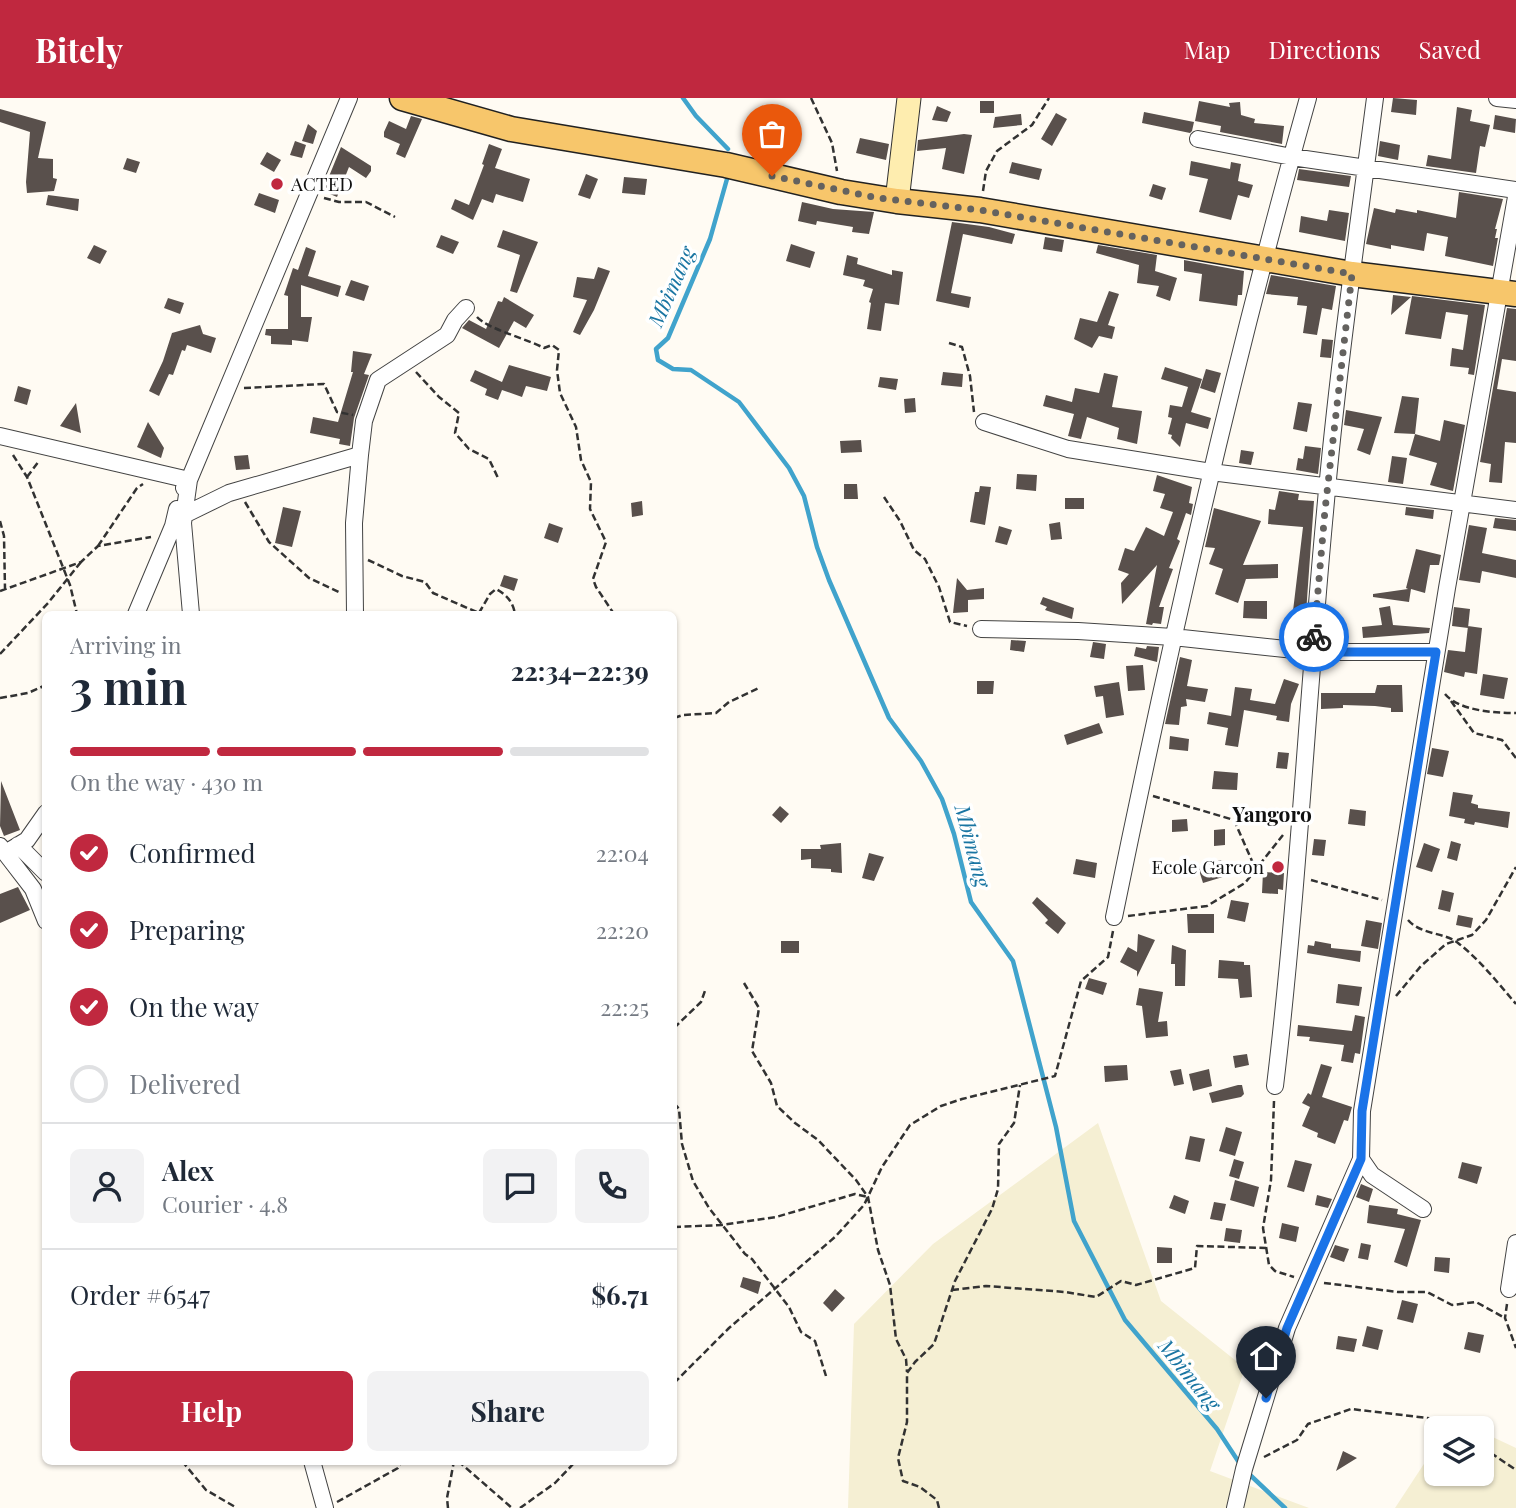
<!DOCTYPE html>
<meta charset="utf-8">
<style>
body{margin:0;font-family:"Playfair Display",serif;background:#f2f2f3;color:#1f2937;height:100vh;display:flex;flex-direction:column;font-size:26px;white-space:nowrap}
*{box-sizing:border-box;margin:0}
p{font-size:23px;color:#747a83}
.icon{flex:none;width:38px;height:38px;fill:none;stroke:currentColor;stroke-width:2;stroke-linecap:round;stroke-linejoin:round}
.map{position:relative;flex:1;overflow:hidden}
.side{position:absolute;left:42px;top:513px;width:635px;height:854px;display:flex;flex-direction:column;background:#fff;border-radius:10px;box-shadow:0 2px 5px #0004}
.side>*{flex:none}
.fabs{position:absolute;left:1424px;top:1318px;display:grid;gap:14px}
.fabs a{display:grid;place-items:center;width:70px;height:70px;border-radius:10px;background:#fff;box-shadow:0 2px 5px #0004;font-size:35px}
.pin{position:absolute;display:grid;place-items:center;width:60px;height:60px;color:#fff;margin:-72px -30px;border-radius:50% 50% 50% 0;rotate:-45deg;box-shadow:0 0 7px #0007}
.pin .icon{rotate:45deg}
.courier{position:absolute;display:grid;place-items:center;width:70px;height:70px;margin:-35px;border:5px solid #1a73e8;border-radius:50%;background:#fff;color:#222;box-shadow:0 2px 9px #0007}
.headline em{font-style:normal;font-weight:700}
.headline div{display:flex;flex-direction:column-reverse}
.headline{display:flex;align-items:center;justify-content:space-between;height:119px;padding:0 28px}
h1{font-size:46px;font-weight:700;line-height:52px}
.bar{display:grid;grid-template-columns:repeat(4,1fr);gap:10px 7px;align-content:center;height:84px;padding:0 28px}
.bar i{height:9px;border-radius:5px;background:#e0e1e3}
.bar .active{background:#c0283f}
.bar p{grid-column:span 4}
.line{display:flex;align-items:center;gap:18px;padding:0 28px;border-top:2px solid #e0e1e3}
.line div{flex:1}
.round{display:grid;place-items:center;flex:none;width:74px;height:74px;border-radius:10px;background:#f2f2f3}
ol{padding:0 28px;list-style:none}
li{display:flex;align-items:center;gap:21px;height:77px}
li p{margin-inline-start:auto}
li .icon{padding:7px;border-radius:50%;background:#c0283f;color:#fff;stroke-width:4}
li:last-child{color:#747a83}
li i{width:38px;height:38px;border:4px solid #e0e1e3;border-radius:50%}
.primary-button{display:flex;gap:14px;margin-top:auto;padding:14px 28px}
.primary-button a{flex:1;height:80px;border-radius:10px;background:#c0283f;color:#fff;font-size:28px;font-weight:700;line-height:80px;text-align:center}
.primary-button a+a{background:#f2f2f3;color:#1f2937}
header{display:flex;align-items:center;gap:42px;box-sizing:border-box;height:98px;padding:0 35px;background:#c0283f;color:#fff}
header strong{font-size:33px}
nav{display:flex;gap:38px;margin-inline-start:auto;font-size:24px}
.map>svg:first-child{display:block}
.farmland{fill:#f5efd3}
.lines{fill:none;stroke-linecap:round;stroke-linejoin:round}
.stream{stroke:#40a3cc;stroke-width:4.5}
.building{fill:#59504c}
.street-casing{stroke:#434343;stroke-width:18}
.secondary-casing{stroke:#323232;stroke-width:25}
.primary-casing{stroke:#212121;stroke-width:27}
.path{stroke:#323232;stroke-width:2.5;stroke-dasharray:7 3.5;stroke-linecap:butt}
.street{stroke:#fff;stroke-width:16}
.secondary{stroke:#feedaf;stroke-width:23}
.primary{stroke:#f7c66b;stroke-width:24}
.done{stroke:#64625f;stroke-width:7;stroke-dasharray:0 12.6}
.route{stroke:#1a73e8;stroke-width:9}
.poi-dot{fill:#c0283f;stroke:#fff;stroke-width:2.5}
.labels{text-anchor:middle;stroke-width:7;stroke-linejoin:round;paint-order:stroke}
.poi-label{font-size:19px;fill:#101010;stroke:#fff;text-anchor:start}
.water-label{font-size:21px;font-style:italic;fill:#1975a2;stroke:#fff}
.neighbourhood-label{font-size:21px;font-weight:bold;fill:#101010;stroke:#fff}
</style>
<header>
<strong>Bitely</strong>
<nav><a>Map</a><a>Directions</a><a>Saved</a></nav>
</header>
<div class="map">
<svg width="1516" height="1410" viewBox="0 0 1516 1410">
<rect width="100%" height="100%" fill="#fffbf3"/>
<!-- farmland -->
<path class="farmland" d="M1098 1025 1161 1203 1245 1270 1210 1373 1309 1410H848L854 1226 933 1146Z
M1482 1334 1516 1350V1410H1395L1437 1346V1376H1482Z"/>
<g class="lines">
<!-- stream -->
<path class="stream" d="M683 0 696 18 728 51
M727 81 710 141 668 240 656 251 658 262 673 271 691 272 739 304 789 370 804 398 817 449 829 482 889 620 921 663 942 701 954 736 971 804 1013 863 1056 1029 1074 1123 1125 1222 1217 1331 1240 1366
M1248 1375 1285 1410"/>
</g>
<!-- building -->
<path class="building" d="M1393 0 1417 2 1416 17 1391 14Z
M980 3H994V15H980Z
M1199 3 1230 9 1229 5 1240 4 1241 17 1255 21 1254 25 1284 28 1282 46 1220 34 1221 28 1195 23Z
M937 8 951 14 947 24 932 22Z
M1457 9 1472 12 1470 23 1490 27 1485 49 1480 48 1476 75 1426 68 1428 57 1451 61Z
M0 11 46 24 38 60 53 61V80L57 81 54 93 27 95 26 84 30 34 0 24Z
M1144 14 1194 24 1192 33 1190 35 1142 25Z
M1056 15 1067 21 1052 48 1041 41Z
M1021 16 1022 27 993 30 995 19Z
M1495 17 1516 21 1515 35 1493 31Z
M411 18 422 21 405 60 396 56 400 46 384 39V34L389 23 406 31Z
M308 26 317 33 313 46 302 43Z
M964 36 972 37 964 76 942 71 946 50 917 53 918 42Z
M860 40 889 46 886 62 856 55Z
M295 43 306 47 302 60 290 57Z
M1380 43 1400 47 1398 62 1378 58Z
M489 46 502 51 495 70 530 81 523 104 496 96 493 105 482 101 473 122 451 111 455 101 469 107 484 67 482 66Z
M341 49 371 68V73L366 80 349 69 337 99 323 93Z
M267 54 281 62 274 74 260 66Z
M127 60 140 64 136 75 123 71Z
M1191 63 1230 71 1231 64 1241 66 1238 83 1253 87 1249 100 1238 97 1231 122 1199 114 1208 81 1189 77Z
M1012 64 1042 71 1039 82 1009 75Z
M1299 71 1351 78 1349 89 1297 82Z
M586 76 598 81 590 101 578 97Z
M624 79 647 81 645 97 622 95Z
M1153 86 1166 90 1162 102 1149 98Z
M1459 94 1503 101 1495 131H1497L1495 140H1498L1493 168 1445 158 1448 139 1427 135 1424 153 1391 147V151L1366 146 1374 110 1395 115 1396 111 1417 115V112L1456 120Z
M259 95 279 102 275 115 254 107Z
M48 97 79 101 78 113 46 107Z
M802 104 833 111 874 114 869 136 852 134 853 129 817 123 816 127 798 123Z
M1329 112 1349 115 1345 143 1299 134 1301 118 1327 123Z
M952 124 989 129 1015 136 1012 146 963 136 951 195 971 199 969 210 936 203Z
M503 132 538 144 517 195 510 193 520 157 497 149Z
M441 137 459 144 453 156 436 149Z
M1045 139 1064 142 1062 154 1043 151Z
M791 146 815 154 810 170 786 163Z
M94 147 107 153 100 166 87 160Z
M1098 147 1157 157 1155 173 1177 180 1170 203 1156 198 1159 188 1137 185 1139 167 1096 155Z
M306 149 316 153 308 178 341 188 338 199 301 187V219H312L308 244 292 242V247L271 246V238L265 237 266 231H288V198L284 197 293 170 298 172Z
M847 157 858 160 857 166 892 177V172L903 174 899 207 885 205 881 233 867 231 871 205 869 204 873 191 863 188 865 182 843 177Z
M1184 162 1244 173 1242 197H1238L1237 208 1199 203 1202 176 1184 173Z
M598 169 610 173 594 212 580 237 573 234 587 202 573 199 577 179 594 181Z
M1271 177 1336 188 1332 212 1322 210 1317 237 1303 235 1307 208 1297 207 1298 199 1266 196Z
M351 182 369 188 364 203 345 197Z
M1109 193 1119 196 1108 227 1115 229 1112 241 1099 238 1092 250 1074 241 1080 220 1097 224Z
M1393 197 1411 199 1391 217Z
M1412 198 1485 207 1474 277 1468 276 1469 270 1450 268 1452 250 1463 252 1468 217 1446 214 1441 241 1405 236Z
M504 199 534 217 526 230 514 223 499 250 462 230 469 222 486 231 498 203 502 204Z
M168 200 184 205 180 216 164 210Z
M1507 210 1516 211V263L1502 261 1497 291 1516 294V345L1505 344 1502 385 1489 384 1491 366 1480 364Z
M200 227 203 236 216 240 211 255 187 247 185 253 182 252 173 277 169 276 159 298 149 293 163 263 172 235Z
M1322 241 1333 242 1331 260 1320 259Z
M353 253 372 256 364 276 369 277 354 320 350 348 339 346 340 341 310 335 313 319 338 324 353 274H351Z
M509 267 551 279 547 293 526 288 522 299 502 292 498 302 485 297 487 291 470 283 475 272 502 284Z
M1165 269 1202 281 1191 314 1211 320 1208 331 1186 325 1180 349 1171 340 1172 337 1168 336 1172 320 1168 319 1170 307 1182 309 1188 289 1161 281Z
M1206 271 1221 275 1215 295 1200 290Z
M943 274 963 276 962 289 941 287Z
M1104 275 1118 278 1112 309 1142 313 1137 346 1117 341 1119 330 1087 319 1081 341 1068 338 1074 316 1043 308 1046 297 1072 304 1075 290 1099 295Z
M880 279 898 281 896 292 878 289Z
M18 288 31 292 27 307 14 303Z
M1402 298 1419 300 1415 336 1394 335Z
M915 300 916 314 905 315 904 301Z
M1298 304 1312 306 1307 334 1293 331Z
M76 305 81 335 60 328Z
M1346 312 1382 319 1370 357 1357 352 1364 331 1344 327Z
M1444 322 1465 327 1453 393 1430 387 1437 365 1409 357 1415 336 1440 343Z
M148 324 164 350 161 360 137 349Z
M861 342 862 354 841 355 840 343Z
M1305 348 1321 350 1318 376 1296 372 1298 360 1303 361Z
M1241 352 1254 354 1251 367 1239 365Z
M248 357 250 371 236 372 234 358Z
M1392 358 1407 360 1403 386 1388 384Z
M1017 376 1037 377 1036 393 1016 391Z
M1157 377 1192 389 1189 405 1193 406 1191 417 1186 415 1177 441 1180 443 1169 470 1173 471 1159 509H1164L1161 526 1153 525 1152 527 1146 526 1157 467 1122 506 1121 485 1129 476 1118 472 1125 450 1134 453 1146 429 1164 438 1173 414 1160 410 1165 396 1153 393Z
M844 386H857L858 401H844Z
M980 388 991 389 985 427 970 424 975 394H979Z
M1279 393 1299 396 1298 402 1314 403 1306 515 1293 513 1303 429 1268 426 1269 411 1275 412Z
M1065 400H1084V411H1065Z
M642 403 643 417 632 419 631 405Z
M283 409 301 413 292 449 275 445Z
M1406 409 1434 412 1433 421 1405 417Z
M1214 410 1261 423 1243 467 1278 466V480L1246 481 1238 505 1215 496 1223 471 1209 466 1215 450 1205 449Z
M1495 420 1516 422V433L1493 430Z
M1060 424 1062 441 1051 442 1049 426Z
M549 425 563 430 558 445 544 440Z
M1469 427 1487 430 1482 455 1516 462V480L1482 473 1480 485 1459 482Z
M999 428 1012 432 1007 447 995 444Z
M1416 451 1441 457 1439 467H1430L1425 495 1411 491 1409 504 1373 499V496L1408 491 1406 490Z
M504 477 518 481 514 493 500 488Z
M957 480 967 492 984 490V501L968 502V514L953 515Z
M1043 499 1074 510 1072 521 1045 512 1047 509 1040 506Z
M1244 503H1267V521L1243 520Z
M1390 508 1393 527 1430 530 1429 535 1363 540 1362 529 1382 527 1379 510Z
M1454 509 1470 511 1468 530 1452 528Z
M1468 528 1482 530 1477 576 1465 574 1464 579 1444 574 1448 552 1465 554Z
M1011 542 1026 543 1024 554 1010 552Z
M1093 544 1106 546 1104 561 1090 559Z
M1147 548 1159 549 1157 564 1134 558 1136 549 1146 551Z
M1180 559 1192 562 1187 588 1208 591 1205 604 1186 601 1187 608 1181 609 1179 627 1165 626Z
M1143 567 1145 592 1128 593 1126 568Z
M1483 576 1508 580 1504 601 1480 597Z
M1284 581 1299 586 1291 606 1289 624 1276 622 1277 618 1244 612 1238 649 1225 647 1228 630 1207 626 1209 614 1231 618 1235 589 1252 591 1250 602 1275 606Z
M977 583H994L993 596H977Z
M1119 584 1124 617 1106 620 1103 598 1096 599 1094 588Z
M1377 587H1402L1403 614H1391V610L1375 608 1343 607V610L1321 611V595H1375Z
M1099 625 1103 635 1067 647 1064 637Z
M1170 638 1189 641 1188 653 1169 651Z
M1432 650 1449 653 1443 679 1427 676Z
M1278 654 1289 655 1287 671 1276 670Z
M1214 673 1238 675 1237 692 1212 691Z
M1 683 20 732 4 738 0 728Z
M1453 694 1473 697 1471 705 1478 707V710L1510 714 1508 730 1475 724 1474 727 1464 725 1465 721 1449 718Z
M780 708 789 716 781 725 772 717Z
M1350 711 1366 713 1365 728 1348 726Z
M1187 721 1188 733 1172 734V722Z
M1225 731V747L1214 748V732Z
M1314 741 1326 742 1324 758 1312 757Z
M1451 743 1461 746 1457 763 1447 760Z
M841 745 842 775 831 774V771L811 770V761L801 762V751H821L820 747Z
M1424 745 1440 751 1432 774 1416 769Z
M869 755 884 759 874 783 862 780Z
M1076 761 1097 765 1095 780 1073 776Z
M1221 762 1226 778 1203 785 1198 769Z
M1263 774 1284 775 1283 792 1278 791V796L1262 795Z
M18 789 30 812 0 825V796Z
M1442 792 1454 795 1450 814 1438 811Z
M1037 799 1066 825 1058 836 1045 825 1048 822 1032 805Z
M1231 802 1249 805 1245 824 1227 820Z
M1187 816H1214V835H1188Z
M1458 817 1473 820 1471 830 1456 827Z
M1366 822 1382 825 1378 851 1361 848Z
M1138 836 1155 842 1137 879V873L1120 864 1128 849 1137 854Z
M781 843H799V855H781Z
M1315 843 1331 846V850L1361 853 1360 864 1307 855 1308 847 1314 848Z
M1172 847 1186 852 1185 888H1175V866H1171Z
M1219 862 1244 864V867H1250L1252 899 1240 900 1238 881 1218 880Z
M1089 880 1107 885 1103 897 1085 891Z
M1338 886 1362 889 1359 908 1336 905Z
M1139 890 1163 894 1158 924 1167 923 1168 938 1146 940 1142 908 1136 907Z
M1355 917 1365 919 1360 956 1355 955 1353 965 1341 963 1344 947 1309 943 1310 939 1297 938 1298 927 1352 933Z
M1247 956 1249 967 1235 970 1233 958Z
M1321 966 1332 969 1322 999 1352 1009 1348 1023 1344 1022 1335 1046 1317 1039 1318 1035 1302 1028 1310 1009 1302 1005 1308 995 1311 997Z
M1127 967 1128 982 1105 984 1104 968Z
M1181 971 1184 986 1174 988 1170 973Z
M1209 971 1212 988 1193 993 1189 976Z
M1238 987H1242L1244 996 1241 999 1212 1005 1209 995Z
M1226 1029 1242 1034 1235 1058 1219 1053Z
M1190 1038 1205 1041 1200 1064 1185 1061Z
M1234 1061 1244 1064 1239 1081 1229 1078Z
M1295 1062 1312 1066 1304 1094 1287 1089Z
M1462 1064 1482 1069 1477 1086 1458 1080Z
M1235 1082 1259 1089 1254 1109 1230 1102Z
M1361 1086 1373 1091 1369 1104 1356 1099Z
M1174 1097 1189 1103 1185 1116 1169 1110Z
M1317 1097 1332 1101 1328 1110 1315 1107Z
M1214 1104 1226 1106 1222 1123 1210 1121Z
M1369 1107 1398 1111 1397 1116 1421 1122 1407 1169 1394 1164 1405 1131 1367 1125Z
M1282 1125 1299 1129 1296 1144 1279 1140Z
M1226 1130 1242 1132 1240 1145 1224 1143Z
M1361 1145 1371 1147 1368 1162 1358 1160Z
M1335 1147 1349 1151 1344 1164 1330 1159Z
M1157 1149 1172 1150V1165H1157Z
M1435 1159 1450 1160 1449 1175 1434 1173Z
M743 1179 761 1184 758 1196 740 1189Z
M835 1191 845 1200 832 1214 823 1205Z
M1402 1202 1418 1206 1413 1225 1397 1221Z
M1367 1228 1383 1232 1378 1252 1362 1248Z
M1468 1234 1484 1237 1480 1255 1464 1251Z
M1338 1238 1357 1241 1354 1254 1336 1251Z
M1343 1353 1357 1360 1336 1373Z"/>
<g class="lines">
<defs>
<path id="street" d="M1497 0 1516 2
M1198 41 1292 59 1516 92
M984 324 1068 351 1211 374 1516 412
M0 338 189 382 184 390
M184 417 229 395 360 357
M136 516 173 428 177 411
M191 516 183 425 189 382 349 0
M355 516 354 425 360 357 364 323 378 282 447 237 455 222 466 210
M981 531 1078 533 1173 539 1313 554H1436
M18 747 46 775
M0 748 33 791 46 823
M7 754 27 742 46 715
M1114 819C1170 544 1232 270 1308 0
M1275 988C1298 797 1307 605 1325 414 1337 276 1357 138 1375 0
M1423 1111 1372 1077 1361 1061 1362 1013 1447 490 1516 99
M1509 1191 1516 1145
M312 1363 325 1410
M1235 1410 1244 1371 1287 1230 1361 1061"/>
<path id="secondary" d="M897 103 909 0"/>
<path id="primary" d="M402 0 511 31 726 67 841 94 897 103 980 112 1352 176 1516 196"/>
</defs>
<!-- street casing -->
<use href="#street" class="street-casing"/>
<!-- secondary casing -->
<use href="#secondary" class="secondary-casing"/>
<!-- primary casing -->
<use href="#primary" class="primary-casing"/>
<!-- path -->
<path class="path" d="M811 0 832 45 837 73
M983 93 986 73 997 53 1032 27 1049 0
M324 100 339 104H366L395 119
M477 219C488 231 527 241 544 250L552 247 559 252 557 272 560 295 576 329 581 362 591 384 590 411 606 444 593 481 596 489 614 516
M949 245 962 249 970 278 974 314
M416 274 439 299 459 315 455 335 469 351 489 361 499 382
M244 290 324 286 337 314 353 317
M13 357 27 379 70 487 77 516
M27 379 39 363
M884 399 900 423 914 452 925 461 939 489 950 524 967 528
M245 404 269 444 309 480 339 494
M0 423 4 438 5 491
M98 448 137 390 143 386
M368 462 402 478 425 484 433 495 479 515
M0 493 81 464 98 448 151 439
M479 515 490 496 496 491C507 497 513 504 515 516
M0 556 48 505 81 464
M1445 596C1459 613 1495 615 1516 615
M0 600 28 595 46 587
M1451 603 1474 635 1502 642 1516 660
M674 620 683 617 716 615 729 604 759 590
M1153 698 1234 722 1256 772
M1311 782 1382 802
M1128 818 1207 808 1245 785 1283 737
M1408 822C1421 837 1444 834 1458 845 1480 862 1498 885 1516 906
M744 885 759 910 752 953 771 985 777 1008 795 1025 818 1042 856 1082 868 1099 878 1152 890 1187 896 1241 906 1261 907 1274
M1396 898 1421 868 1446 846 1472 837 1486 822 1516 769
M674 930 701 904 706 890
M1274 1003 1271 1082 1263 1130 1269 1167 1275 1173 1294 1179
M674 1005 679 1011 682 1046 693 1083 709 1110 745 1156 752 1161 789 1209 801 1234 815 1243 826 1278
M674 1129 722 1127 776 1119 855 1096 868 1099
M1324 1185 1398 1194H1427L1452 1207 1476 1204 1505 1220
M952 1192 986 1188 1065 1194 1096 1199 1121 1183 1136 1187 1195 1170 1197 1148 1266 1150
M1507 1206 1505 1220 1516 1250
M674 1285 729 1230 835 1139 864 1107 882 1069 910 1027 941 1008 962 1001 1055 978 1081 883 1108 859 1113 833
M1482 1349 1516 1372
M1264 1359 1297 1342 1308 1326 1351 1311 1445 1322V1327L1451 1330
M182 1363 206 1392 237 1410
M458 1363 512 1410
M337 1404 398 1370 402 1363
M448 1410 447 1400 454 1363
M520 1410 555 1385 576 1363
M939 1410 937 1402 920 1389 903 1383 898 1360 907 1324V1275L915 1264 934 1246 955 1183 992 1111 998 1091 999 1046 1014 1025 1020 987"/>
<!-- street -->
<use href="#street" class="street"/>
<!-- secondary -->
<use href="#secondary" class="secondary"/>
<!-- primary -->
<use href="#primary" class="primary"/>
</g>
<g class="lines">
<!-- done -->
<path class="done" d="M772 78 878 100 980 112 1352 176 1325 412 1314 539"/>
<!-- route -->
<path class="route" d="M1266 1300 1287 1230 1361 1061 1362 1013 1436 554H1313L1314 539"/>
</g>
<!-- markers -->
<g class="poi-dot">
<circle cx="277" cy="86" r="7"/>
<circle cx="1278" cy="769" r="7"/>
</g>
<g class="labels">
<!-- poi labels -->
<g class="poi-label">
<text x="291" y="93">ACTED</text>
<text x="1264" y="776" text-anchor="end">Ecole Garcon</text>
</g>
<!-- water labels -->
<g class="water-label">
<text transform="translate(672 189) rotate(-66)" y="7">Mbimang</text>
<text transform="translate(972 748) rotate(75)" y="7">Mbimang</text>
<text transform="translate(1189 1277) rotate(51)" y="7">Mbimang</text>
</g>
<!-- neighbourhood labels -->
<g class="neighbourhood-label">
<text x="1272" y="724">Yangoro</text>
</g>
</g>
</svg>
<div class="fabs">
<a><svg class="icon" aria-label="layers" viewBox="0 0 24 24"><path d="M12 4l9 5-9 5-9-5zM3 14l9 5 9-5"/></svg></a>
</div>
<div class="pin" style="left:772px;top:78px;background:#ea580c"><svg class="icon" aria-label="bag" viewBox="0 0 24 24"><path d="M5 8h14l-1 12H6zM9 8a3 3 0 0 1 6 0"/></svg></div>
<div class="pin" style="left:1266px;top:1300px;background:#1f2937"><svg class="icon" aria-label="home" viewBox="0 0 24 24"><path d="M3 11l9-7 9 7M6 9v11h12V9"/></svg></div>
<div class="courier" style="left:1314px;top:539px"><svg class="icon" aria-label="bike" viewBox="0 0 24 24"><circle cx="6" cy="16" r="4"/><circle cx="18" cy="16" r="4"/><path d="M6 16l4-8h5l3 8M10 8l3 8H6M13 5h3"/></svg></div>
<section class="side">
<div class="headline"><div><h1>3 min</h1><p>Arriving in</p></div><em>22:34–22:39</em></div>
<div class="bar"><i class="active"></i><i class="active"></i><i class="active"></i><i></i><p>On the way · 430 m</p></div>
<ol>
<li><svg class="icon" aria-label="check" viewBox="0 0 24 24"><path d="M5 12l5 5 9-10"/></svg>Confirmed<p>22:04</p></li>
<li><svg class="icon" aria-label="check" viewBox="0 0 24 24"><path d="M5 12l5 5 9-10"/></svg>Preparing<p>22:20</p></li>
<li><svg class="icon" aria-label="check" viewBox="0 0 24 24"><path d="M5 12l5 5 9-10"/></svg>On the way<p>22:25</p></li>
<li><i></i>Delivered</li>
</ol>
<div class="line" style="height:126px"><a class="round"><svg class="icon" aria-label="person" viewBox="0 0 24 24"><circle cx="12" cy="8" r="4"/><path d="M4 21q1-7 8-7t8 7"/></svg></a><div><b>Alex</b><p>Courier · 4.8</p></div><a class="round"><svg class="icon" aria-label="chat" viewBox="0 0 24 24"><path d="M4 5h16v11H9l-5 4z"/></svg></a><a class="round"><svg class="icon" aria-label="phone" viewBox="0 0 24 24"><path d="M5 4h4l2 5-3 2q2 4 5 5l2-3 5 2v4C11 20 4 13 5 4z"/></svg></a></div>
<div class="line" style="height:91px"><div>Order #6547</div><b>$6.71</b></div>
<div class="primary-button"><a>Help</a><a>Share</a></div>
</section>
</div>
